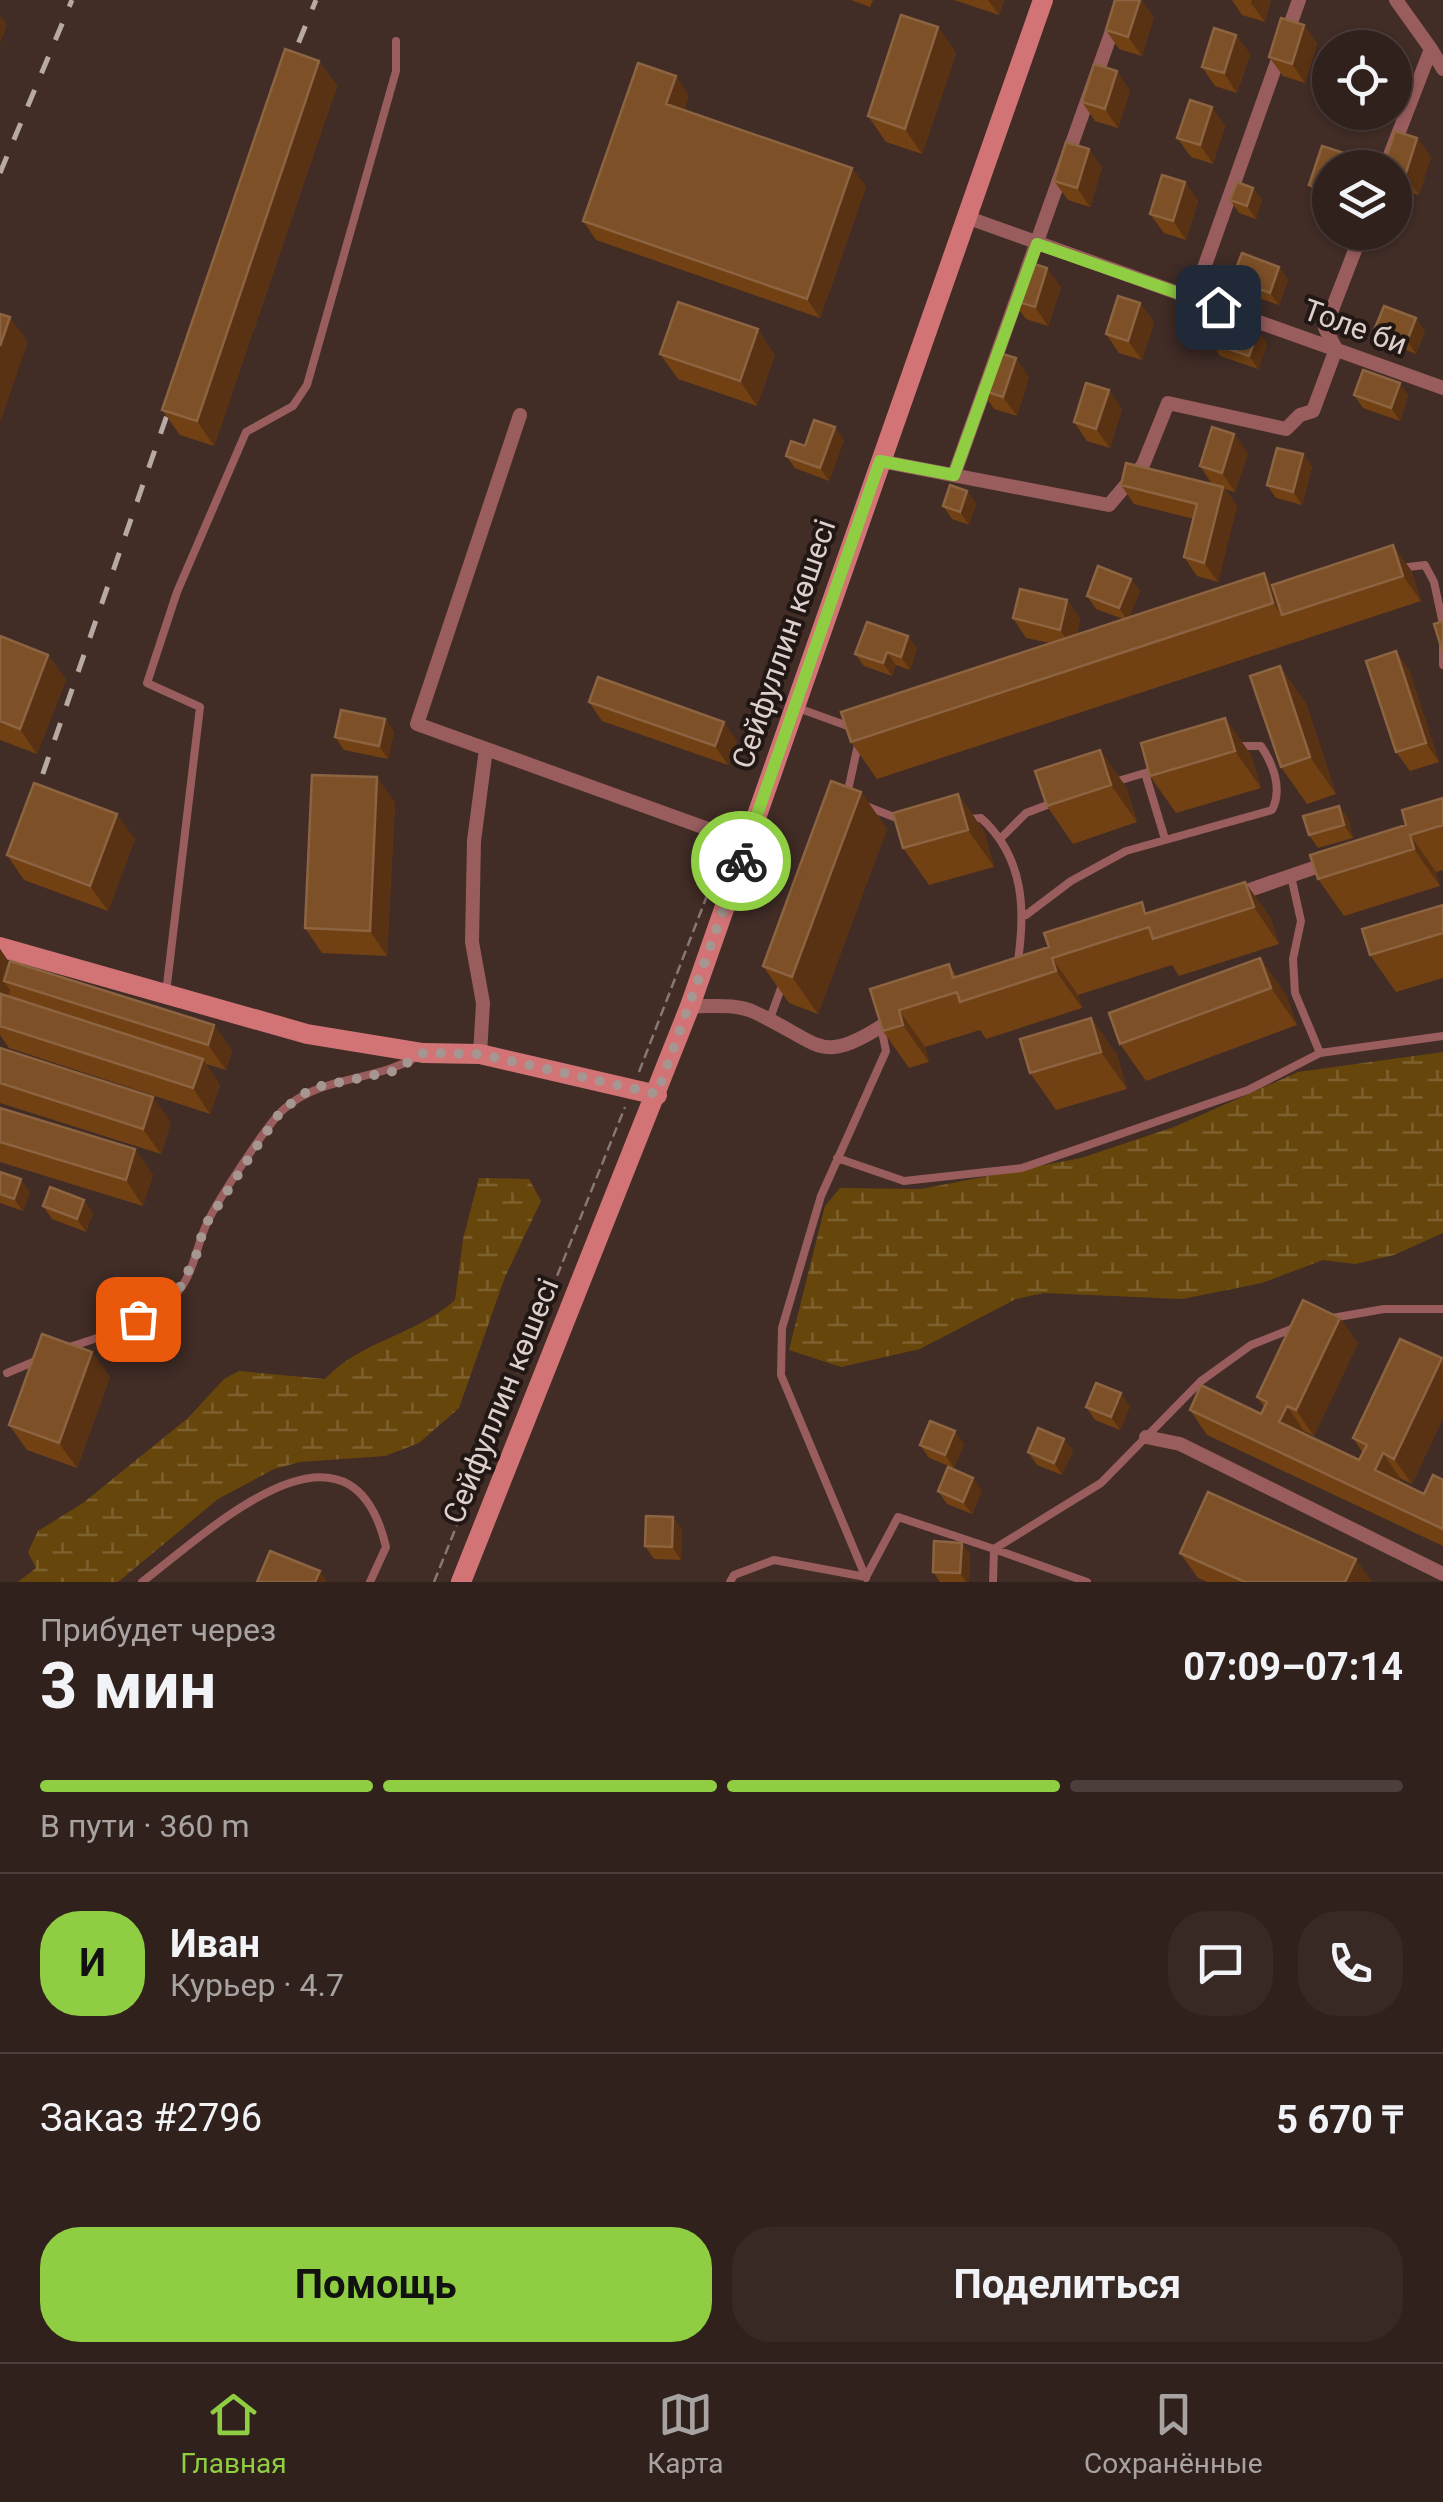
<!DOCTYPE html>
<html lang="ru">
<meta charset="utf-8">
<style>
body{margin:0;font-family:Roboto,sans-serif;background:#392925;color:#f1f3f6;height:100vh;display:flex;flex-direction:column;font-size:38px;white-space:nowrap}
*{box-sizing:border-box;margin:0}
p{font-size:32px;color:#a8a3a3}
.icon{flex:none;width:55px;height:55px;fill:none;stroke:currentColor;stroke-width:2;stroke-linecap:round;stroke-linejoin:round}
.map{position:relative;height:1582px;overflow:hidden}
.drawer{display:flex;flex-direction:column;background:#31211c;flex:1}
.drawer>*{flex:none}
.tools{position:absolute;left:1312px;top:30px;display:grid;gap:20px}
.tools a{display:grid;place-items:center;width:100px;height:100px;border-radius:50%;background:#31211c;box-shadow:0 2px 8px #0004,0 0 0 2px #4c3e3b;font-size:50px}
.pin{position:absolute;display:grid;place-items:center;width:85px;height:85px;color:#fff;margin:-42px;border-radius:20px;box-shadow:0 5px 15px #0006}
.courier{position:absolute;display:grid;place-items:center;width:100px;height:100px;margin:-50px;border:8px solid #8fcd42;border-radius:50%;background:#fff;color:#222;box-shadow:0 2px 12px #0007}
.overview em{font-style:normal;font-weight:700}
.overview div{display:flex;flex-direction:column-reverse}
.overview{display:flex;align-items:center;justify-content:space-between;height:170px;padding:0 40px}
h1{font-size:65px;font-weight:700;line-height:75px}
.bar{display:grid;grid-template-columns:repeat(4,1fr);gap:15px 10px;align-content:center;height:120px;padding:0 40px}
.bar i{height:12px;border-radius:8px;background:#4c3e3b}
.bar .current{background:#8fcd42}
.bar p{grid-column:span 4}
.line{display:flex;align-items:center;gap:25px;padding:0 40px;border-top:2px solid #4c3e3b}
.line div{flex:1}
.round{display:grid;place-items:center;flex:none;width:105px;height:105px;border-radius:40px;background:#392925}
.button{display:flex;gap:20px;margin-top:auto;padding:20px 40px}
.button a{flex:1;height:115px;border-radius:40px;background:#8fcd42;color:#111;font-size:40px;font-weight:700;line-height:115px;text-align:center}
.button a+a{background:#392925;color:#f1f3f6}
.tabs{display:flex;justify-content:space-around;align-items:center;height:140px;border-top:2px solid #4c3e3b;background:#31211c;font-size:28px;color:#a8a3a3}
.tabs a{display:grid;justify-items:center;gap:5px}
.tabs .current{color:#8fcd42}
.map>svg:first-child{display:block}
.wetland{fill:url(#wetland-marsh)}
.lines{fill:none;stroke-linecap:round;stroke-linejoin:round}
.path{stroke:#897772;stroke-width:2.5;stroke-dasharray:10 5;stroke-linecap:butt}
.lane{stroke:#995d5e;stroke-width:8}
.street{stroke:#995d5e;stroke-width:14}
.secondary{stroke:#d27476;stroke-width:20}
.rail{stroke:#b9a9a5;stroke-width:5;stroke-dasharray:18 18;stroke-linecap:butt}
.wall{fill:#714114}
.shaded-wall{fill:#593213}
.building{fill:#7d5027;stroke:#8c6441;stroke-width:2.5}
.done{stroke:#a69691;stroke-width:10;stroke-dasharray:0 18}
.route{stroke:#8fcd42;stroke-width:12}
.labels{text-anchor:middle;stroke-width:8;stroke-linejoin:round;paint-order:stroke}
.street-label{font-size:30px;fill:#ddcfcb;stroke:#211714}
</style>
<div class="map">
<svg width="1443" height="1582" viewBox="0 0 1443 1582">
<defs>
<pattern id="wetland-marsh" width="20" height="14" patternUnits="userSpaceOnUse" patternTransform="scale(2.5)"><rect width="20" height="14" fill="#67460c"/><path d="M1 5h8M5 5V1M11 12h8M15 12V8" fill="none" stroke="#7c602e"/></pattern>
</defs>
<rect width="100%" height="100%" fill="#412c26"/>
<!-- wetland -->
<path class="wetland" d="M1443 1052V1233L1394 1255 1355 1264 1323 1260 1262 1283 1182 1299 1044 1293 1016 1299 920 1349 841 1367 789 1350 825 1206 840 1188 921 1189 1081 1158 1174 1127 1298 1072Z
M479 1178 529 1179 541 1201 505 1277 459 1408 419 1443 385 1456 300 1462 274 1469 218 1499 118 1582H18L36 1568 28 1552 38 1531 83 1503 188 1418 224 1379 239 1371 325 1379C360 1341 416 1335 455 1300L463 1239Z"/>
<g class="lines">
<!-- path -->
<path class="path" d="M639 1072 708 893
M434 1582 625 1107"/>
<!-- lane -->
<path class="lane" d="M1400 568 1425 565 1434 582 1443 624
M1443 631V665
M798 708 856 729
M1145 773 1165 839
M1111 783 1155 770
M847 795 859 740
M866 806 904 821
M968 819 981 818C1025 858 1026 912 1017 967
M1002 837 1026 813 1055 802
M1026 915 1071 881 1126 851 1272 810C1283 789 1273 764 1261 746H1236
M166 993 200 707 147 683 177 592 246 432 293 406 307 385 396 71V41
M769 1021 783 983
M1320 1053 1443 1036
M837 1158 904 1181 1022 1168 1248 1090 1320 1053 1295 993 1293 959 1301 921 1291 876
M1332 1318 1384 1309H1443
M66 1348C102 1337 150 1322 176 1294 192 1277 196 1250 204 1230 212 1208 267 1124 284 1109 322 1075 375 1082 418 1056
M7 1373 40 1359
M866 1578 781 1375 782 1328 821 1196 886 1051 881 1027
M142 1582C207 1533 350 1394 386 1547L370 1582
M730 1582 734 1575 774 1560 866 1577 898 1517 994 1549 1101 1483 1201 1381 1251 1345 1299 1326
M993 1582 994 1549 1087 1582"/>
<!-- street -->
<path class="street" d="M1431 49 1443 69
M1385 168 1431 49 1396 0
M966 217 1443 388
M1193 299 1299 0
M520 415 417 724 747 843
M880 461 1109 505 1143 465 1168 403 1286 429 1300 415 1313 411 1336 349 1325 328 1362 232
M954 475 1123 0
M1235 895 1328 863
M690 1006C710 1007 736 1003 754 1012 826 1045 817 1069 896 1017
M480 1054 483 1003 472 942 474 841 486 749
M1146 1437 1180 1444 1443 1574"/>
<!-- secondary -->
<path class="secondary" d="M0 947 307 1034 423 1053 480 1054 657 1095
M461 1582 690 1006 1043 0"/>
<!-- rail -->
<path class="rail" d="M285 76 316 0
M0 173 72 0
M31 808 175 392"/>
</g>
<!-- wall -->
<path class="wall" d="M851 0H873L870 7Z
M954 0H1004L999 15Z
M1232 0H1271L1265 22 1242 15Z
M1154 17 1142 56 1119 49 1106 30Z
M1304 25 1317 44 1305 83 1283 76 1269 57Z
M938 27 956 53 922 154 886 142 868 116Z
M1236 35 1250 54 1237 93 1215 86 1202 67Z
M319 61 337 86 214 446 180 435 162 410Z
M1130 90 1118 128 1095 121 1082 102Z
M689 95 684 110 852 168 866 187 820 318 596 240 583 221Z
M1212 107 1225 126 1213 164 1191 157 1177 138Z
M1417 138 1431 157 1419 195 1395 187V168Z
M1089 149 1102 168 1090 207 1068 200 1054 181Z
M1330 168V206L1323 204 1309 185Z
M1185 182 1198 201 1186 240 1164 233 1150 214Z
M1253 188 1262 200 1256 219 1239 213 1230 200Z
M1279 267 1288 280 1279 305 1241 292 1232 279Z
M1061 287 1048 326 1026 319 1012 300Z
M1140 303 1154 322 1142 360 1119 353 1106 334Z
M1375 328 1425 331 1416 354 1384 341Z
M1258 332 1267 344 1258 369 1220 356 1211 343Z
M660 354 775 355 757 406 678 379Z
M1029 377 1017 416 994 409 981 390Z
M1400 383 1408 396 1400 421 1363 408 1354 395Z
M1109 390 1122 409 1110 448 1087 441 1074 422Z
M844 440 829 481 795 468 786 456Z
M1248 453 1235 492 1225 489 1237 506 1218 582 1197 576 1184 557 1194 519 1134 504 1121 485 1212 484 1200 466Z
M1303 454 1312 467 1302 505 1276 498 1267 485Z
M967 491 976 504 969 525 952 519 943 506Z
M1411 570 1421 601 877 779 851 742 1050 643 1026 638 1013 618 1067 600 1080 619 1077 634 1123 619 1096 609 1087 596 1131 579 1140 591 1129 617 1272 585Z
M0 636 48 655 66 680 37 754 0 740Z
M908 636 917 649 910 670 896 665 892 676 864 666 855 654Z
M1409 670 1439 762 1410 771 1396 752Z
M589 702 737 741 728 765 602 721Z
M1306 703 1336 794 1307 804 1281 767Z
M1225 718 1251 755 1261 788 1176 813 1150 776Z
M385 719 394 732 388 759 344 750 335 737Z
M1100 750 1126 787 1137 822 1073 844 1047 806Z
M377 777 395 803 387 956 322 953 305 928Z
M861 792 887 829 818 1014 789 1003 763 966Z
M958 794 984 831 994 867 929 885 903 848Z
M1443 798V870L1436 872 1440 886 1344 916 1318 879 1406 825Z
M1348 818 1353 838 1318 848 1309 835Z
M135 839 108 911 24 880 7 855Z
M1245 882 1271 919 1279 944 1179 976 1172 965 1078 995 1082 1008 986 1039 980 1030 925 1047 929 1062 909 1068 883 1031 870 989 949 964 957 977Z
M1443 905V978L1396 992 1370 955Z
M0 949 9 963 214 1025 232 1051 226 1070 206 1064 220 1085 210 1114 9 1048 0 1035Z
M1260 958 1286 995 1297 1025 1146 1081 1120 1044Z
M1091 1018 1117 1055 1127 1089 1056 1110 1030 1073Z
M0 1048 171 1122 161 1154 0 1103Z
M0 1108 135 1149 153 1175 143 1206 0 1162Z
M0 1172 30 1192 23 1211 0 1203Z
M43 1206 93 1213 86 1232 52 1219Z
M1358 1343 1314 1436 1304 1431 1303 1434 1359 1460 1363 1453 1353 1438 1443 1360V1418L1412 1484 1400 1478 1399 1482 1424 1494 1443 1480V1546L1207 1435 1190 1410 1261 1414 1264 1407 1257 1397Z
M92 1352 110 1377 77 1468 27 1450 9 1425Z
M1130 1406 1120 1430 1095 1420 1086 1407Z
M1064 1439 1073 1451 1062 1475 1037 1465 1028 1452Z
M964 1444 954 1468 929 1458 920 1445Z
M982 1490 972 1514 947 1504 938 1491Z
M673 1517 682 1530 681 1560 654 1559 645 1546Z
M962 1543 970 1555 969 1582H940L933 1572Z
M1180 1553 1372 1582H1207L1198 1578Z"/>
<!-- shaded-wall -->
<path class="shaded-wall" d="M988 0H1004L999 15Z
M1140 0H1142L1154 17 1142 56 1128 37Z
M1252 0H1271L1265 22 1251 3Z
M0 15 7 25 0 44Z
M1304 25 1317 44 1305 83 1292 64Z
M938 27 956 53 922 154 905 129Z
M1236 35 1250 54 1237 93 1224 73Z
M319 61 337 86 214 446 197 421Z
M1117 71 1130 90 1118 128 1105 109Z
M676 76 689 95 679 123 666 104Z
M1212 107 1225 126 1213 164 1200 145Z
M1417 138 1431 157 1419 195 1405 176Z
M1089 149 1102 168 1090 207 1077 188Z
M1344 153 1354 168H1340Z
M852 168 866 187 820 318 807 299Z
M1185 182 1198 201 1186 240 1173 221Z
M1253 188 1262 200 1256 219 1247 206Z
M1279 267 1288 280 1279 305 1270 293Z
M1047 268 1061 287 1048 326 1035 307Z
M1140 303 1154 322 1142 360 1128 341Z
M10 317 28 342 0 423V346Z
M1416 318 1425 331 1416 354 1407 341Z
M758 329 775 355 757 406 740 381Z
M1258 332 1267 344 1258 369 1249 356Z
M1016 358 1029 377 1017 416 1003 397Z
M1400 383 1408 396 1400 421 1391 408Z
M1109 390 1122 409 1110 448 1096 429Z
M835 427 844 440 829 481 820 468Z
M1234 434 1248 453 1235 492 1222 473Z
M1303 454 1312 467 1302 505 1293 492Z
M1223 487 1237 506 1218 582 1204 563Z
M967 491 976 504 969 525 960 512Z
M1393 545 1411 570 1421 601 1403 576Z
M1264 573 1290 610 1282 615 1273 603Z
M1131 579 1140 591 1128 621 1119 608Z
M1067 600 1080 619 1073 649 1060 630Z
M908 636 917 649 910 670 901 657Z
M1396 651 1409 670 1439 762 1426 743Z
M887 652 896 665 892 676 883 663Z
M48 655 66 680 37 754 20 729Z
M1280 666 1306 703 1336 794 1310 757Z
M1225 718 1251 755 1261 788 1235 751Z
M385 719 394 732 388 759 379 746Z
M724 722 737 741 728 765 715 746Z
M1100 750 1126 787 1137 822 1111 785Z
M377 777 395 803 387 956 370 931Z
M861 792 887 829 818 1014 792 977Z
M958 794 984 831 994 867 968 830Z
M1339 806 1348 818 1353 838 1344 825Z
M117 814 135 839 108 911 90 886Z
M1410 835 1436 872 1440 886 1414 849Z
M1245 882 1271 919 1279 944 1254 907Z
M0 949 16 972 4 981 10 990 0 1021Z
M1052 958 1078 995 1082 1008 1056 971Z
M1260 958 1286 995 1297 1025 1271 988Z
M899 1010 925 1047 929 1062 903 1025Z
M1091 1018 1117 1055 1127 1089 1101 1052Z
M214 1025 232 1051 226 1070 208 1045Z
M203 1059 220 1085 210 1114 193 1088Z
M153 1097 171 1122 161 1154 143 1129Z
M135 1149 153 1175 143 1206 126 1180Z
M21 1179 30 1192 23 1211 14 1199Z
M84 1200 93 1213 86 1232 77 1219Z
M1340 1318 1358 1343 1314 1436 1296 1410Z
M92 1352 110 1377 77 1468 59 1443Z
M1442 1358 1443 1418 1412 1484 1394 1459Z
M1121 1393 1130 1406 1120 1430 1111 1417Z
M1287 1406 1304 1431 1297 1447 1279 1422Z
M955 1431 964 1444 954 1468 945 1455Z
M1064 1439 1073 1451 1062 1475 1054 1463Z
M1383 1453 1400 1478 1392 1496 1375 1470Z
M973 1478 982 1490 972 1514 963 1502Z
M673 1517 682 1530 681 1560 672 1547Z
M962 1543 970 1555 969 1582H966L960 1573Z
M1356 1559 1372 1582H1345Z
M320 1571 327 1582H315Z"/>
<!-- building -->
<path class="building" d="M1115 0H1140L1128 37 1106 30Z
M901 15 938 27 905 129 868 116Z
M1281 18 1304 25 1292 64 1269 57Z
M1214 28 1236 35 1224 73 1202 67Z
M285 49 319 61 197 421 162 410Z
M638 63 676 76 666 104 852 168 807 299 583 221Z
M1094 64 1117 71 1105 109 1082 102Z
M1190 100 1212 107 1200 145 1177 138Z
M1395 131 1417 138 1405 176 1395 173V168H1383Z
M1066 142 1089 149 1077 188 1054 181Z
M1322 146 1344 153 1340 168H1330V191L1309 185Z
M1162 175 1185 182 1173 221 1150 214Z
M1237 182 1253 188 1247 206 1230 200Z
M1242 253 1279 267 1270 293 1232 279Z
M1025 261 1047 268 1035 307 1012 300Z
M1118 296 1140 303 1128 341 1106 334Z
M678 302 758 329 740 381 660 354Z
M1384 306 1416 318 1407 341 1375 328Z
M0 314 10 317 0 346Z
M1220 319 1258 332 1249 356 1211 343Z
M993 351 1016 358 1003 397 981 390Z
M1363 370 1400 383 1391 408 1354 395Z
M1086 383 1109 390 1096 429 1074 422Z
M814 420 835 427 820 468 786 456 791 441 805 446Z
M1212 427 1234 434 1222 473 1200 466Z
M1277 448 1303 454 1293 492 1267 485Z
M1126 463 1223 487 1204 563 1184 557 1197 504 1121 485Z
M950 485 967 491 960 512 943 506Z
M1393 545 1403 576 1282 615 1272 585Z
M1098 566 1131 579 1119 608 1087 596Z
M1264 573 1273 603 851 742 841 712Z
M1020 589 1067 600 1060 630 1013 618Z
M1443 621V653L1434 624Z
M867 622 908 636 901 657 887 652 883 663 855 654Z
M0 636 48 655 20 729 0 721Z
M1396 651 1426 743 1396 752 1366 661Z
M1280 666 1310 757 1281 767 1250 676Z
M598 677 724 722 715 746 589 702Z
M341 710 385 719 379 746 335 737Z
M1225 718 1235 751 1150 776 1141 743Z
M1100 750 1111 785 1047 806 1035 771Z
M312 775 377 777 370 931 305 928Z
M831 781 861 792 792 977 763 966Z
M34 783 117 814 90 886 7 855Z
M958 794 968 830 903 848 893 813Z
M1443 798V825L1410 835 1414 849 1318 879 1310 855 1406 825 1402 810Z
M1339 806 1344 825 1309 835 1303 816Z
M1245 882 1254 907 1153 939 1149 927 1052 958 1056 971 960 1002 957 992 899 1010 903 1025 883 1031 870 989 949 964 953 978 1049 947 1044 933 1142 902 1145 914Z
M1443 905V933L1370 955 1362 929Z
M1260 958 1271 988 1120 1044 1109 1013Z
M10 961 214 1025 208 1045 4 981Z
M1 994 203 1059 193 1088 0 1026Z
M1091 1018 1101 1052 1030 1073 1020 1039Z
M0 1048 153 1097 143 1129 0 1083Z
M0 1108 135 1149 126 1180 0 1142Z
M0 1172 21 1179 14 1199 0 1194Z
M50 1187 84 1200 77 1219 43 1206Z
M1303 1300 1340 1318 1296 1410 1287 1406 1279 1422 1359 1460 1367 1445 1353 1438 1400 1339 1442 1358 1394 1459 1383 1453 1375 1470 1424 1494 1433 1475 1443 1480V1529L1190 1410 1201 1385 1261 1414 1267 1402 1257 1397Z
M42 1334 92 1352 59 1443 9 1425Z
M1096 1383 1121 1393 1111 1417 1086 1407Z
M930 1421 955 1431 945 1455 920 1445Z
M1038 1428 1064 1439 1054 1463 1028 1452Z
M948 1467 973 1478 963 1502 938 1491Z
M1208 1492 1356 1559 1345 1582H1245L1180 1553Z
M646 1516 673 1517 672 1547 645 1546Z
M934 1541 962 1543 960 1573 933 1572Z
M270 1551 320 1571 315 1582H257Z"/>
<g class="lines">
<!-- done -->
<path class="done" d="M138 1319 177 1293 196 1256 204 1227 251 1155 281 1111 312 1088 394 1071 423 1053 480 1054 657 1094 741 861"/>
<!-- route -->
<path class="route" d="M741 861 880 461 954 475 1037 244 1218 307"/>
</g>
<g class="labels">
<!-- street labels -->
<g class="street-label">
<text transform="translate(1355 327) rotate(20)" y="10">Толе би</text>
<text transform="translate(784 644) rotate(-71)" y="10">Сейфуллин көшесі</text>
<text transform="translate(501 1401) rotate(-68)" y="10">Сейфуллин көшесі</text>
</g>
</g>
</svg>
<div class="tools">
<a><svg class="icon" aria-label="locate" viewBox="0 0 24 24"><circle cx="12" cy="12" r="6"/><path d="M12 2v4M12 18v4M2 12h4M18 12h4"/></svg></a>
<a><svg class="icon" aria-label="layers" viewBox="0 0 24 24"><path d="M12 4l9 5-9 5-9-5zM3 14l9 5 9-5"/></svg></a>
</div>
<div class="pin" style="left:138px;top:1319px;background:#ea580c"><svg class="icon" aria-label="bag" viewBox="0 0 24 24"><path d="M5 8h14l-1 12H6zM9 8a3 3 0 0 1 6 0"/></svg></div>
<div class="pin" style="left:1218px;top:307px;background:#1f2937"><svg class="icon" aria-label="home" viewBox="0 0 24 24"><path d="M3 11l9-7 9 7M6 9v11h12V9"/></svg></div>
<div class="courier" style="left:741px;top:861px"><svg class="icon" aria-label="bike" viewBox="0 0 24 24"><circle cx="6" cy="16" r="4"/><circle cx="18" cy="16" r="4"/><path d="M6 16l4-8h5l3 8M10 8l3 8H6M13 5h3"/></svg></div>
</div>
<section class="drawer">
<div class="overview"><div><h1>3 мин</h1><p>Прибудет через</p></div><em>07:09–07:14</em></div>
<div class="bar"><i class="current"></i><i class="current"></i><i class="current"></i><i></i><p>В пути · 360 m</p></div>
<div class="line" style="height:180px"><b class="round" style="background:#8fcd42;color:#111">И</b><div><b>Иван</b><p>Курьер · 4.7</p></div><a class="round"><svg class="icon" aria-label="chat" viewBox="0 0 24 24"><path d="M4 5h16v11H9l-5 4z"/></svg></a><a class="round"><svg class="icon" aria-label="phone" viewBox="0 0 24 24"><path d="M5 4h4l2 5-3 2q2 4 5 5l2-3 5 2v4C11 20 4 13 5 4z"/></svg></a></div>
<div class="line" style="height:130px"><div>Заказ #2796</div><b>5 670 ₸</b></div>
<div class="button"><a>Помощь</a><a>Поделиться</a></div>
</section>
<nav class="tabs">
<a class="current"><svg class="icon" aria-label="home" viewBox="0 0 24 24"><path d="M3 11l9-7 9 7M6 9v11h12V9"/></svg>Главная</a>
<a><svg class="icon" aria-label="map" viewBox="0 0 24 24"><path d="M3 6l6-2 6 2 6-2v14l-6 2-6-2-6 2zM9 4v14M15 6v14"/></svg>Карта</a>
<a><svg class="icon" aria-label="saved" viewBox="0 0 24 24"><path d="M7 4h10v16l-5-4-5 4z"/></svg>Сохранённые</a>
</nav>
